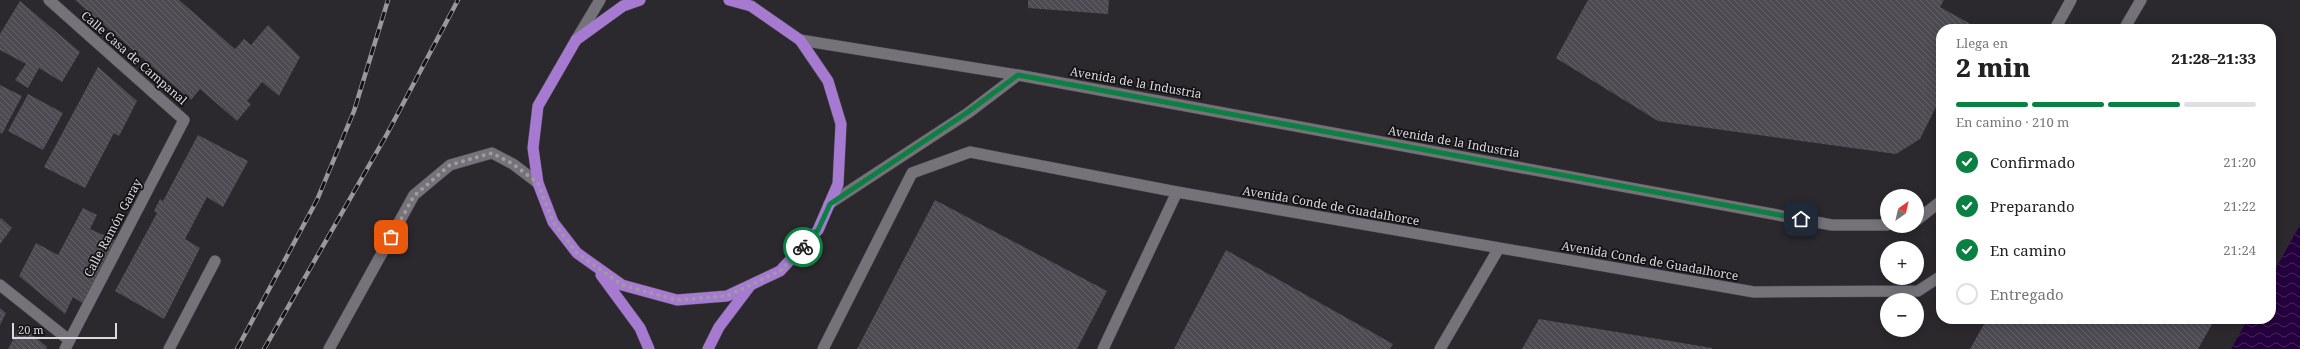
<!DOCTYPE html>
<html lang="es">
<meta charset="utf-8">
<style>
body{margin:0;font-family:"Noto Serif",serif;background:#f6f6f6;color:#222;height:100vh;display:flex;flex-direction:column;font-size:15px;white-space:nowrap}
*{box-sizing:border-box;margin:0}
p{font-size:13px;color:#767676}
.icon{flex:none;width:22px;height:22px;fill:none;stroke:currentColor;stroke-width:2;stroke-linecap:round;stroke-linejoin:round}
.map{position:relative;flex:1;overflow:hidden}
.side{position:absolute;left:1936px;top:24px;width:340px;height:300px;display:flex;flex-direction:column;background:#fff;border-radius:16px;box-shadow:0 2px 10px #0003}
.side>*{flex:none}
.needle{width:26px;rotate:34deg}
.buttons{position:absolute;left:1880px;top:189px;display:grid;gap:8px}
.buttons a{display:grid;place-items:center;width:44px;height:44px;border-radius:50%;background:#fff;box-shadow:0 2px 10px #0003;font-size:20px}
.scale{position:absolute;left:12px;bottom:10px;width:105px;box-sizing:border-box;padding-left:4px;border:2px solid #dcdade;border-top:0;font-size:11px;line-height:14px;white-space:nowrap;color:#dcdade;-webkit-text-stroke:3px #131114;paint-order:stroke}
.pin{position:absolute;display:grid;place-items:center;width:34px;height:34px;color:#fff;margin:-17px;border-radius:8px;box-shadow:0 2px 6px #0006}
.courier{position:absolute;display:grid;place-items:center;width:40px;height:40px;margin:-20px;border:3px solid #0b8043;border-radius:50%;background:#fff;color:#222;box-shadow:0 1px 5px #0007}
.summary em{font-style:normal;font-weight:800}
.summary div{display:flex;flex-direction:column-reverse}
.summary{display:flex;align-items:center;justify-content:space-between;height:68px;padding:0 20px}
h1{font-size:26px;font-weight:800;line-height:30px}
.bar{display:grid;grid-template-columns:repeat(4,1fr);gap:6px 4px;align-content:center;height:48px;padding:0 20px}
.bar i{height:5px;border-radius:3px;background:#e0e0e0}
.bar .current{background:#0b8043}
.bar p{grid-column:span 4}
ol{padding:0 20px;list-style:none}
li{display:flex;align-items:center;gap:12px;height:44px}
li p{margin-inline-start:auto}
li .icon{padding:4px;border-radius:50%;background:#0b8043;color:#fff;stroke-width:4}
li:last-child{color:#767676}
li i{width:22px;height:22px;border:2px solid #e0e0e0;border-radius:50%}
.map>svg:first-child{display:block}
.water{fill:url(#water-waves)}
.building{fill:url(#building-back-hatch)}
.lines{fill:none;stroke-linecap:round;stroke-linejoin:round}
.service-casing{stroke:#47454a;stroke-width:12}
.minor-casing{stroke:#47454a;stroke-width:12}
.trunk-casing{stroke:#47454a;stroke-width:12}
.service{stroke:#76727a;stroke-width:11}
.minor{stroke:#76727a;stroke-width:11}
.trunk{stroke:#a57ad0;stroke-width:11}
.rail-casing{stroke:#9b989d;stroke-width:4.5}
.rail{stroke:#131114;stroke-width:3;stroke-dasharray:9;stroke-linecap:butt}
.done{stroke:#9e9ca0;stroke-width:4;stroke-dasharray:0 7.2}
.route{stroke:#0b8043;stroke-width:5}
.labels{text-anchor:middle;stroke-width:3.5;stroke-linejoin:round;paint-order:stroke}
.street-label{font-size:12px;fill:#dcdade;stroke:#131114}
</style>
<div class="map">
<svg width="2300" height="349" viewBox="0 0 2300 349">
<defs>
<pattern id="water-waves" width="16" height="10" patternUnits="userSpaceOnUse"><rect width="16" height="10" fill="#25003e"/><path d="M0 5q4-4 8 0t8 0" fill="none" stroke="#442559"/></pattern>
<pattern id="building-back-hatch" width="6" height="6" patternUnits="userSpaceOnUse"><rect width="6" height="6" fill="#4d4a51"/><path d="M-1 5l2 2M0 0l6 6M5-1l2 2" fill="none" stroke="#66646a"/></pattern>
</defs>
<rect width="100%" height="100%" fill="#2b282e"/>
<!-- water -->
<path class="water" d="M2300 225V349H2231L2248 319H2271V277Z"/>
<!-- building -->
<path class="building" d="M75 0H179L235 49 244 39 251 45 268 25 300 57 279 96 262 82 247 101 251 104 237 121 200 89 191 100Z
M1028 0H1109L1108 14 1028 8Z
M1588 0H1944L1940 7 1976 27 1941 29V97L1920 139 1896 154 1658 121 1556 58Z
M20 1 80 52 62 82 39 68 28 88 15 80 26 64 0 50V34Z
M98 67 137 101 119 136 114 133 85 188 44 167Z
M0 85 22 96 2 134 0 132Z
M28 94 63 113 43 150 8 131Z
M198 135 248 161 223 207 207 197 185 239 200 248 164 319 115 291 157 213 154 211 160 199 163 201Z
M935 200 1107 291 1077 349H857Z
M83 208 97 215 90 229 119 242 84 304 73 297 65 314 19 276 36 243 58 255Z
M1 218 12 228 0 244V219Z
M1226 250 1393 344 1390 349H1174Z
M0 308 6 313 0 325Z
M1539 319 1712 348V349H1522Z
M1987 319H2215L2198 349H1970Z
M21 325 47 347 46 349H8Z"/>
<g class="lines">
<defs>
<path id="service" d="M2124 29 2141 0
M823 349 912 173 970 152 1177 192 1754 292 1918 291 1941 276
M1103 349 1177 192
M1440 349 1499 248"/>
<path id="minor" d="M49 0 184 120 65 349
M2055 29 2071 0
M576 40 600 0
M800 40 1018 75 1832 225H1887
M829 204 968 113 1018 75
M1917 220 1941 201
M0 285 69 340
M169 349 215 261
M329 349 414 195 450 165 492 153 513 164 538 183"/>
<path id="trunk" d="M640 0 623 6 576 40 538 106 533 148 538 183 553 222 577 253 622 285 677 300 727 296 780 271 818 230 838 184 841 124 828 81 800 40 751 6 729 0
M601 275 640 328 649 349
M708 349 719 327 750 286"/>
</defs>
<!-- service casing -->
<use href="#service" class="service-casing"/>
<!-- minor casing -->
<use href="#minor" class="minor-casing"/>
<!-- trunk casing -->
<use href="#trunk" class="trunk-casing"/>
<!-- service -->
<use href="#service" class="service"/>
<!-- minor -->
<use href="#minor" class="minor"/>
<!-- trunk -->
<use href="#trunk" class="trunk"/>
<defs>
<path id="rail" d="M237 349 317 200 354 111 388 0
M264 349 387 134 458 0"/>
</defs>
<!-- rail casing -->
<use href="#rail" class="rail-casing"/>
<!-- rail -->
<use href="#rail" class="rail"/>
</g>
<g class="lines">
<!-- done -->
<path class="done" d="M391 237 414 196 450 165 492 153 513 164 538 183 553 222 577 253 622 285 677 300 727 296 780 271 803 247"/>
<!-- route -->
<path class="route" d="M803 247 818 230 830 204 968 112 1018 75 1801 219"/>
</g>
<g class="labels">
<!-- street labels -->
<g class="street-label">
<text transform="translate(134 58) rotate(41)" y="4">Calle Casa de Campanal</text>
<text transform="translate(1136 83) rotate(10)" y="4">Avenida de la Industria</text>
<text transform="translate(1454 142) rotate(10)" y="4">Avenida de la Industria</text>
<text transform="translate(1331 206) rotate(10)" y="4">Avenida Conde de Guadalhorce</text>
<text transform="translate(113 228) rotate(-62)" y="4">Calle Ramón Garay</text>
<text transform="translate(1650 261) rotate(10)" y="4">Avenida Conde de Guadalhorce</text>
</g>
</g>
</svg>
<div class="buttons">
<a><svg class="needle" viewBox="-14 -14 28 28"><path d="M0-13l5 13h-10z" fill="#e53935"/><path d="M0 13l5-13h-10z" fill="#767676"/></svg></a>
<a>+</a>
<a>−</a>
</div>
<div class="scale">20 m</div>
<div class="pin" style="left:391px;top:237px;background:#ea580c"><svg class="icon" aria-label="bag" viewBox="0 0 24 24"><path d="M5 8h14l-1 12H6zM9 8a3 3 0 0 1 6 0"/></svg></div>
<div class="pin" style="left:1801px;top:219px;background:#1f2937"><svg class="icon" aria-label="home" viewBox="0 0 24 24"><path d="M3 11l9-7 9 7M6 9v11h12V9"/></svg></div>
<div class="courier" style="left:803px;top:247px"><svg class="icon" aria-label="bike" viewBox="0 0 24 24"><circle cx="6" cy="16" r="4"/><circle cx="18" cy="16" r="4"/><path d="M6 16l4-8h5l3 8M10 8l3 8H6M13 5h3"/></svg></div>
<section class="side">
<div class="summary"><div><h1>2 min</h1><p>Llega en</p></div><em>21:28–21:33</em></div>
<div class="bar"><i class="current"></i><i class="current"></i><i class="current"></i><i></i><p>En camino · 210 m</p></div>
<ol>
<li><svg class="icon" aria-label="check" viewBox="0 0 24 24"><path d="M5 12l5 5 9-10"/></svg>Confirmado<p>21:20</p></li>
<li><svg class="icon" aria-label="check" viewBox="0 0 24 24"><path d="M5 12l5 5 9-10"/></svg>Preparando<p>21:22</p></li>
<li><svg class="icon" aria-label="check" viewBox="0 0 24 24"><path d="M5 12l5 5 9-10"/></svg>En camino<p>21:24</p></li>
<li><i></i>Entregado</li>
</ol>
</section>
</div>
